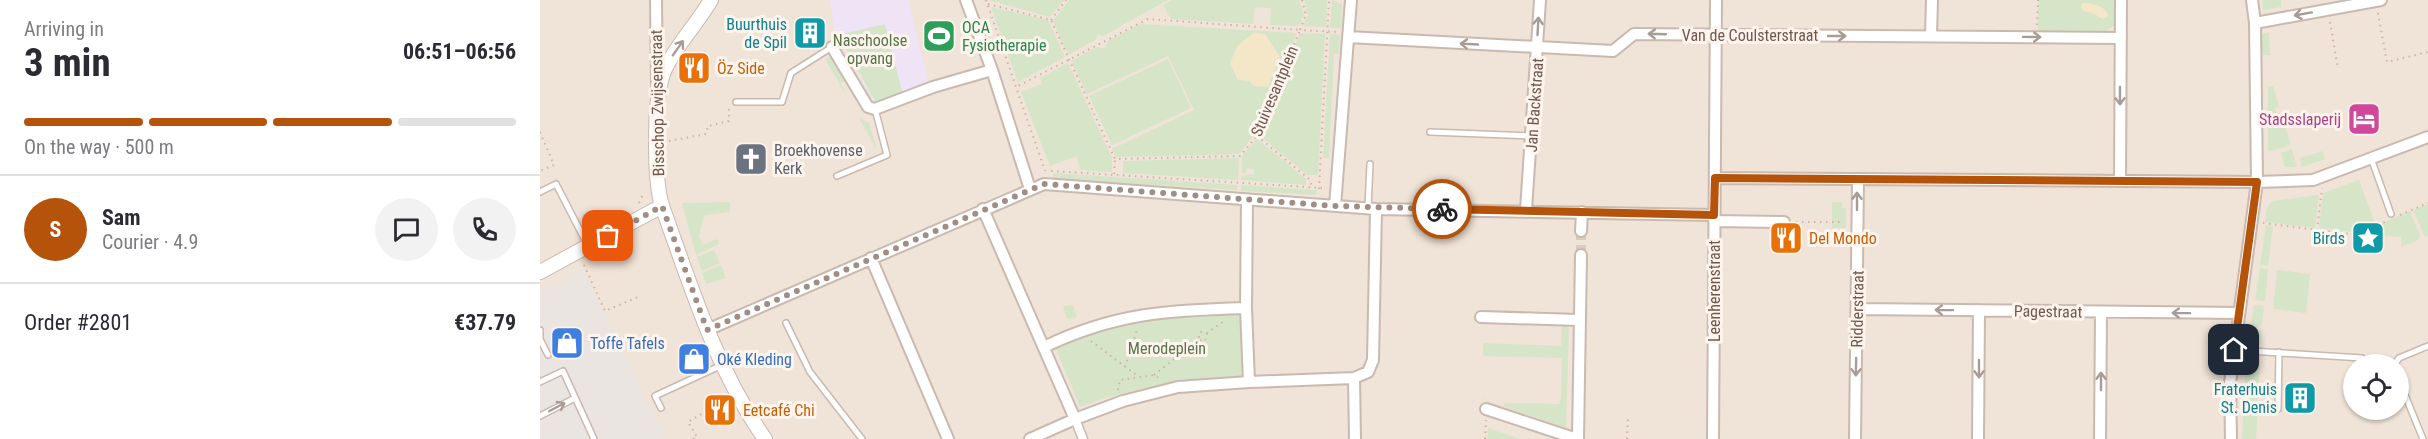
<!DOCTYPE html>
<meta charset="utf-8">
<style>
body{margin:0;font-family:"Roboto Condensed",sans-serif;background:#f2f2f3;color:#2b2b33;height:100vh;display:flex;flex-direction:column;font-size:22px;white-space:nowrap}
*{box-sizing:border-box;margin:0}
p{font-size:20px;color:#7c7c81}
.icon{flex:none;width:33px;height:33px;fill:none;stroke:currentColor;stroke-width:2;stroke-linecap:round;stroke-linejoin:round}
.map{position:relative;flex:1;overflow:hidden}
.drawer{display:flex;flex-direction:column;background:#fff;width:540px}
.drawer>*{flex:none}
.controls{position:absolute;left:1803px;top:354px;display:grid;gap:12px}
.controls a{display:grid;place-items:center;width:66px;height:66px;border-radius:50%;background:#fff;box-shadow:0 2px 4px #0004;font-size:30px}
.pin{position:absolute;display:grid;place-items:center;width:51px;height:51px;color:#fff;margin:-26px;border-radius:12px;box-shadow:0 3px 9px #0006}
.courier{position:absolute;display:grid;place-items:center;width:60px;height:60px;margin:-30px;border:4px solid #b45309;border-radius:50%;background:#fff;color:#222;box-shadow:0 2px 8px #0007}
.overview em{font-style:normal;font-weight:700}
.overview div{display:flex;flex-direction:column-reverse}
.overview{display:flex;align-items:center;justify-content:space-between;height:102px;padding:0 24px}
h1{font-size:39px;font-weight:700;line-height:45px}
.bar{display:grid;grid-template-columns:repeat(4,1fr);gap:9px 6px;align-content:center;height:72px;padding:0 24px}
.bar i{height:8px;border-radius:4px;background:#e1e1e2}
.bar .active{background:#b45309}
.bar p{grid-column:span 4}
.line{display:flex;align-items:center;gap:15px;padding:0 24px;border-top:2px solid #e1e1e2}
.line div{flex:1}
.round{display:grid;place-items:center;flex:none;width:63px;height:63px;border-radius:32px;background:#f2f2f3}
main{display:flex;flex:1;min-height:0}
.map>svg:first-child{display:block}
.residential{fill:#f0e3d7;fill-rule:evenodd}
.industrial{fill:#eae5e1}
.education{fill:#eee4f6}
.green{fill:#d6e5c8}
.sand{fill:#f4e7c7}
.lines{fill:none;stroke-linecap:round;stroke-linejoin:round}
.minor-tunnel{stroke:#d7cbc2;stroke-width:10;stroke-dasharray:10 5;stroke-linecap:butt}
.service-casing{stroke:#cab9af;stroke-width:8}
.pedestrian-casing{stroke:#cab9af;stroke-width:11}
.minor-casing{stroke:#cab9af;stroke-width:14}
.tertiary-casing{stroke:#cab9af;stroke-width:16}
.path{stroke:#d0b3a6;stroke-width:2;stroke-dasharray:1.5 4.5;stroke-linecap:butt}
.service{stroke:#fff;stroke-width:5}
.pedestrian{stroke:#fff;stroke-width:8}
.minor{stroke:#fff;stroke-width:10}
.tertiary{stroke:#fff;stroke-width:14}
.oneway{stroke:#a99b95}
.done{stroke:#a08e85;stroke-width:6;stroke-dasharray:0 10.8}
.route{stroke:#b45309;stroke-width:8}
.labels{text-anchor:middle;stroke-width:6;stroke-linejoin:round;paint-order:stroke}
.culture-label{font-size:16px;fill:#0d838f;stroke:#fdf5ed;text-anchor:end}
.leisure-label{font-size:16px;fill:#27864d;stroke:#fdf5ed;text-anchor:start}
.street-label{font-size:16px;fill:#70584f;stroke:#fdf5ed}
.park-label{font-size:16px;fill:#597449;stroke:#fdf5ed}
.food-label{font-size:16px;fill:#c56008;stroke:#fdf5ed;text-anchor:start}
.hotel-label{font-size:16px;fill:#b23c85;stroke:#fdf5ed;text-anchor:end}
.worship-label{font-size:16px;fill:#5b616d;stroke:#fdf5ed;text-anchor:start}
.shop-label{font-size:16px;fill:#366cbe;stroke:#fdf5ed;text-anchor:start}
</style>
<main>
<section class="drawer">
<div class="overview"><div><h1>3 min</h1><p>Arriving in</p></div><em>06:51–06:56</em></div>
<div class="bar"><i class="active"></i><i class="active"></i><i class="active"></i><i></i><p>On the way · 500 m</p></div>
<div class="line" style="height:108px"><b class="round" style="background:#b45309;color:#fff">S</b><div><b>Sam</b><p>Courier · 4.9</p></div><a class="round"><svg class="icon" aria-label="chat" viewBox="0 0 24 24"><path d="M4 5h16v11H9l-5 4z"/></svg></a><a class="round"><svg class="icon" aria-label="phone" viewBox="0 0 24 24"><path d="M5 4h4l2 5-3 2q2 4 5 5l2-3 5 2v4C11 20 4 13 5 4z"/></svg></a></div>
<div class="line" style="height:78px"><div>Order #2801</div><b>€37.79</b></div>
</section>
<div class="map">
<svg width="1888" height="439" viewBox="0 0 1888 439">
<rect width="100%" height="100%" fill="#f9f1e8"/>
<!-- residential -->
<path class="residential" d="M0 0H1888V439H0ZM1814 364H1858V410H1814Z"/>
<!-- industrial -->
<path class="industrial" d="M44 269 64 313 125 439H0V292Z"/>
<!-- education -->
<path class="education" d="M290 0H368L390 87 337 106 295 34Z"/>
<!-- green -->
<path class="green" d="M449 0H524L510 17Z
M529 0H628L563 36 558 34 555 40 528 55 513 21Z
M632 0H759L764 14 759 26 730 25 731 8 715 7 713 24 631 19 623 5Z
M764 0H787L786 27 763 26 768 15Z
M792 0 802 4 801 28H790Z
M1498 0H1577L1576 25 1564 32 1498 31Z
M1722 0H1741V7L1723 10Z
M451 7 508 20 525 57 478 82Z
M345 24 363 95 336 103 298 35Z
M600 24 757 33 715 134 699 154 576 157 572 149 654 110 628 56 547 94 531 61 557 47 565 49 568 41Z
M760 33 785 34 778 175H767L719 135Z
M1729 33 1730 55H1723L1720 34Z
M790 34 800 35 799 54H794L789 158H783Z
M290 57 306 80 301 83 306 95 285 59Z
M628 59 651 108 572 145 549 96Z
M528 63 572 158V172L540 170 537 156 510 166 481 92 502 84 500 78Z
M1728 86H1733L1739 107 1735 108 1736 113H1740L1739 108 1751 145 1728 152Z
M319 118 329 123 337 150Z
M717 139 766 179V185L701 180V176L714 174V169L707 168 706 173H702V156Z
M1752 149 1757 167H1745L1741 153Z
M1783 151 1785 159 1762 167 1760 158Z
M699 158 698 180 583 173V161Z
M513 173 697 185V190L513 179Z
M1819 180 1835 224 1831 225V234L1779 228 1783 193Z
M701 185 777 190 776 195 701 191Z
M1779 195 1775 228 1725 222 1727 208 1732 201Z
M190 202V212L164 215 159 236 163 245 177 239 179 244 156 255 142 203Z
M1292 202H1302V208H1306V228H1292Z
M1888 204V236L1885 237 1873 210Z
M1870 211 1880 236 1878 240 1861 247V237L1840 235 1841 224Z
M1726 225 1733 226 1728 265H1720Z
M174 250 180 263 162 271 157 257Z
M181 265 186 278 166 284 162 273Z
M1720 268 1728 269 1725 301 1715 300Z
M1737 270 1770 274 1766 313 1733 309Z
M533 305 537 317 527 319 523 306Z
M1714 305 1724 306 1722 326H1718L1717 330 1722 331 1720 346 1708 345Z
M704 311 706 377C648 380 594 386 540 407L514 344 548 330 626 313Z
M1022 325H1029L1026 428 942 399V396L943 399 963 406 964 403 1019 404 1021 398 1022 358 943 356V343L1021 346Z
M1706 356H1720L1716 439H1702Z
M948 428 980 439H947Z"/>
<!-- sand -->
<path class="sand" d="M1543 3C1553 3 1566 6 1568 16L1563 19 1552 13 1543 11 1541 7Z
M714 33 725 34 740 57 728 87 713 86 710 81 698 80 690 63 698 45Z"/>
<g class="lines">
<!-- minor-tunnel -->
<path class="minor-tunnel" d="M1041 255V231"/>
<defs>
<path id="service" d="M196 102H242L251 73 292 47
M890 132 990 136
M1831 158 1851 214
M297 176 347 155 335 109
M0 192 16 184 48 246
M828 208 830 164
M246 323 270 372 322 439
M0 330V339L8 355
M1694 350 1822 358 1825 364
M1855 364 1859 358 1888 346
M1858 378 1883 439
M0 382 23 371 54 439
M121 408 115 396 182 365
M1738 409 1739 352
M0 416 35 398"/>
<path id="pedestrian" d="M535 419 543 439"/>
<path id="minor" d="M116 0 117 85
M426 0 452 70 490 189
M1715 23 1841 0
M1391 35 1392 0
M808 37 1073 51 1094 34 1581 38
M292 47 328 107 335 109 393 87 452 70
M1175 178 1717 182 1773 180 1888 137
M1580 179 1581 0
M795 206 811 0
M443 209 535 419 583 401 638 387 709 382 706 308C629 310 574 313 504 347
M986 210 1000 0
M1174 221 1244 222
M1041 231 1042 212
M331 258 408 439
M706 308 707 200
M1317 309 1699 313
M941 317 1039 320
M167 330 504 184 836 209 1174 215
M709 382 814 378
M946 409 1037 439
M490 439 535 419
M815 439 814 378 828 372 833 360 836 209
M1038 439 1041 255
M1173 439 1176 0
M1315 439 1318 179
M1438 439 1439 310
M1560 439 1561 312
M1691 439 1690 383 1717 182 1715 23 1712 0"/>
<path id="tertiary" d="M171 0C157 24 137 44 125 69 113 94 114 179 122 206 151 286 176 369 225 439
M0 272 122 206"/>
</defs>
<!-- service casing -->
<use href="#service" class="service-casing"/>
<!-- pedestrian casing -->
<use href="#pedestrian" class="pedestrian-casing"/>
<!-- minor casing -->
<use href="#minor" class="minor-casing"/>
<!-- tertiary casing -->
<use href="#tertiary" class="tertiary-casing"/>
<!-- path -->
<path class="path" d="M446 0 505 171
M762 0 766 15 760 30 797 32
M448 4 511 20 575 159 700 156 717 136 760 30 608 19 476 87
M1838 13 1847 62 1888 52
M511 20 526 0
M1790 22 1798 69
M1497 25 1498 0
M0 132 14 165 0 171
M717 136 769 179 773 188
M129 141 166 134 168 126 189 121V107
M511 171 783 188
M574 174 575 159
M779 189 789 0
M99 203 104 192
M1860 215 1888 203
M1256 222H1304
M1723 223 1835 237 1836 226 1847 221
M1777 230 1782 188
M44 265 65 311 98 297
M667 333 665 341 658 340 660 332 667 333 684 321
M551 341 599 377
M585 367 597 330
M614 375 658 340
M578 390 580 380 614 375 619 378
M153 439 157 437 148 422 167 411
M945 439 946 420
M1087 439 1088 416"/>
<!-- service -->
<use href="#service" class="service"/>
<!-- pedestrian -->
<use href="#pedestrian" class="pedestrian"/>
<!-- minor -->
<use href="#minor" class="minor"/>
<!-- tertiary -->
<use href="#tertiary" class="tertiary"/>
</g>
<!-- one-way arrows -->
<defs><path id="oneway-shaft" d="M-6 0H5M1.5-3L5.5 0L1.5 3" fill="none" stroke-width="1.6" stroke-linecap="round" stroke-linejoin="round" transform="scale(1.5)"/></defs>
<g class="oneway">
<use href="#oneway-shaft" transform="translate(1763 14) rotate(170)"/>
<use href="#oneway-shaft" transform="translate(998 26) rotate(-87)"/>
<use href="#oneway-shaft" transform="translate(1117 34) rotate(-178)"/>
<use href="#oneway-shaft" transform="translate(1297 36)"/>
<use href="#oneway-shaft" transform="translate(1492 37) rotate(1)"/>
<use href="#oneway-shaft" transform="translate(929 44) rotate(-177)"/>
<use href="#oneway-shaft" transform="translate(138 48) rotate(-55)"/>
<use href="#oneway-shaft" transform="translate(1580 96) rotate(90)"/>
<use href="#oneway-shaft" transform="translate(1317 201) rotate(-90)"/>
<use href="#oneway-shaft" transform="translate(1404 310) rotate(-179)"/>
<use href="#oneway-shaft" transform="translate(1641 313) rotate(-179)"/>
<use href="#oneway-shaft" transform="translate(1316 367) rotate(91)"/>
<use href="#oneway-shaft" transform="translate(1439 369) rotate(90)"/>
<use href="#oneway-shaft" transform="translate(1561 381) rotate(-90)"/>
<use href="#oneway-shaft" transform="translate(17 407) rotate(-28)"/>
</g>
<g class="lines">
<!-- done -->
<path class="done" d="M68 236 122 206 167 330 504 184 795 206 902 209"/>
<!-- route -->
<path class="route" d="M902 209 1174 215 1175 178 1717 182 1694 350"/>
</g>
<!-- icons -->
<defs>
<symbol id="building-square" viewBox="-11 -11 22 22"><rect x="-9" y="-9" width="18" height="18" rx="4" fill="#0f9aa8" stroke="#fdf5ed"/><path d="M-4-6H4V6H1V3H-1V6H-4ZM-2.5-4.3h1.7v1.8h-1.7ZM.8-4.3h1.7v1.8H.8ZM-2.5-1h1.7V.8h-1.7ZM.8-1h1.7V.8H.8Z" fill="#fff"/></symbol>
<symbol id="stadium-square" viewBox="-11 -11 22 22"><rect x="-9" y="-9" width="18" height="18" rx="4" fill="#2e9e5b" stroke="#fdf5ed"/><path d="M0-5a6.5 5 0 1 0 0 10a6.5 5 0 1 0 0-10ZM-3.5-1.8h7v3.6h-7Z" fill="#fff"/></symbol>
<symbol id="restaurant-square" viewBox="-11 -11 22 22"><rect x="-9" y="-9" width="18" height="18" rx="4" fill="#e8710a" stroke="#fdf5ed"/><path d="M-5-6h1v4h1v-4h1v4h1v-4h1v5L-1.5 .5V6h-2V.5L-5-1ZM5-6V6H3V1.5H1.5Q1.5-4 5-6Z" fill="#fff"/></symbol>
<symbol id="hotel-square" viewBox="-11 -11 22 22"><rect x="-9" y="-9" width="18" height="18" rx="4" fill="#d1479c" stroke="#fdf5ed"/><path d="M-6-4.5h1.5V1H6V5H4.5V3h-9V5H-6ZM-4 0a1.8 1.8 0 1 1 3.6 0ZM.5 0V-2.5h3Q6-2.5 6 0Z" fill="#fff"/></symbol>
<symbol id="church-square" viewBox="-11 -11 22 22"><rect x="-9" y="-9" width="18" height="18" rx="4" fill="#6b7280" stroke="#fdf5ed"/><path d="M-1.2-6h2.4v3.5h3.3v2.4h-3.3V6h-2.4V-.1h-3.3v-2.4h3.3Z" fill="#fff"/></symbol>
<symbol id="sight-square" viewBox="-11 -11 22 22"><rect x="-9" y="-9" width="18" height="18" rx="4" fill="#0f9aa8" stroke="#fdf5ed"/><path d="M0-6L1.8-2.2L6-1.7L2.9 1.2L3.7 5.4L0 3.3L-3.7 5.4L-2.9 1.2L-6-1.7L-1.8-2.2Z" fill="#fff"/></symbol>
<symbol id="shop-square" viewBox="-11 -11 22 22"><rect x="-9" y="-9" width="18" height="18" rx="4" fill="#3f7fe0" stroke="#fdf5ed"/><path d="M-5-2.5h2.3a2.7 3.5 0 0 1 5.4 0H5L5.5 6h-11ZM-1.5-2.5h3a1.5 2.3 0 0 0-3 0Z" fill="#fff"/></symbol>
</defs>
<g fill-rule="evenodd">
<use href="#building-square" x="251" y="14" width="38" height="38"/>
<use href="#stadium-square" x="380" y="17" width="38" height="38"/>
<use href="#restaurant-square" x="135" y="49" width="38" height="38"/>
<use href="#hotel-square" x="1805" y="100" width="38" height="38"/>
<use href="#church-square" x="192" y="140" width="38" height="38"/>
<use href="#restaurant-square" x="1227" y="219" width="38" height="38"/>
<use href="#sight-square" x="1809" y="219" width="38" height="38"/>
<use href="#shop-square" x="8" y="324" width="38" height="38"/>
<use href="#shop-square" x="135" y="340" width="38" height="38"/>
<use href="#building-square" x="1741" y="379" width="38" height="38"/>
<use href="#restaurant-square" x="161" y="391" width="38" height="38"/>
</g>
<g class="labels">
<!-- culture labels -->
<g class="culture-label">
<text x="247" y="30">Buurthuis<tspan x="247" dy="18">de Spil</tspan></text>
<text x="1805" y="244">Birds</text>
<text x="1737" y="395">Fraterhuis<tspan x="1737" dy="18">St. Denis</tspan></text>
</g>
<!-- leisure labels -->
<g class="leisure-label">
<text x="422" y="33">OCA<tspan x="422" dy="18">Fysiotherapie</tspan></text>
</g>
<!-- street labels -->
<g class="street-label">
<text x="1210" y="41">Van de Coulsterstraat</text>
<text transform="translate(734 91) rotate(-67)" y="6">Stuivesantplein</text>
<text transform="translate(117 103) rotate(-91)" y="6">Bisschop Zwijsenstraat</text>
<text transform="translate(994 105) rotate(-86)" y="6">Jan Backstraat</text>
<text transform="translate(1174 291) rotate(-90)" y="6">Leenherenstraat</text>
<text transform="translate(1317 309) rotate(-89)" y="6">Ridderstraat</text>
<text transform="translate(1508 311) rotate(1)" y="6">Pagestraat</text>
</g>
<!-- park labels -->
<g class="park-label">
<text x="330" y="46">Naschoolse<tspan x="330" dy="18">opvang</tspan></text>
<text x="627" y="354">Merodeplein</text>
</g>
<!-- food labels -->
<g class="food-label">
<text x="177" y="74">Öz Side</text>
<text x="1269" y="244">Del Mondo</text>
<text x="203" y="416">Eetcafé Chi</text>
</g>
<!-- hotel labels -->
<g class="hotel-label">
<text x="1801" y="125">Stadsslaperij</text>
</g>
<!-- worship labels -->
<g class="worship-label">
<text x="234" y="156">Broekhovense<tspan x="234" dy="18">Kerk</tspan></text>
</g>
<!-- shop labels -->
<g class="shop-label">
<text x="50" y="349">Toffe Tafels</text>
<text x="177" y="365">Oké Kleding</text>
</g>
</g>
</svg>
<div class="controls">
<a><svg class="icon" aria-label="locate" viewBox="0 0 24 24"><circle cx="12" cy="12" r="6"/><path d="M12 2v4M12 18v4M2 12h4M18 12h4"/></svg></a>
</div>
<div class="pin" style="left:68px;top:236px;background:#ea580c"><svg class="icon" aria-label="bag" viewBox="0 0 24 24"><path d="M5 8h14l-1 12H6zM9 8a3 3 0 0 1 6 0"/></svg></div>
<div class="pin" style="left:1694px;top:350px;background:#1f2937"><svg class="icon" aria-label="home" viewBox="0 0 24 24"><path d="M3 11l9-7 9 7M6 9v11h12V9"/></svg></div>
<div class="courier" style="left:902px;top:209px"><svg class="icon" aria-label="bike" viewBox="0 0 24 24"><circle cx="6" cy="16" r="4"/><circle cx="18" cy="16" r="4"/><path d="M6 16l4-8h5l3 8M10 8l3 8H6M13 5h3"/></svg></div>
</div>
</main>
